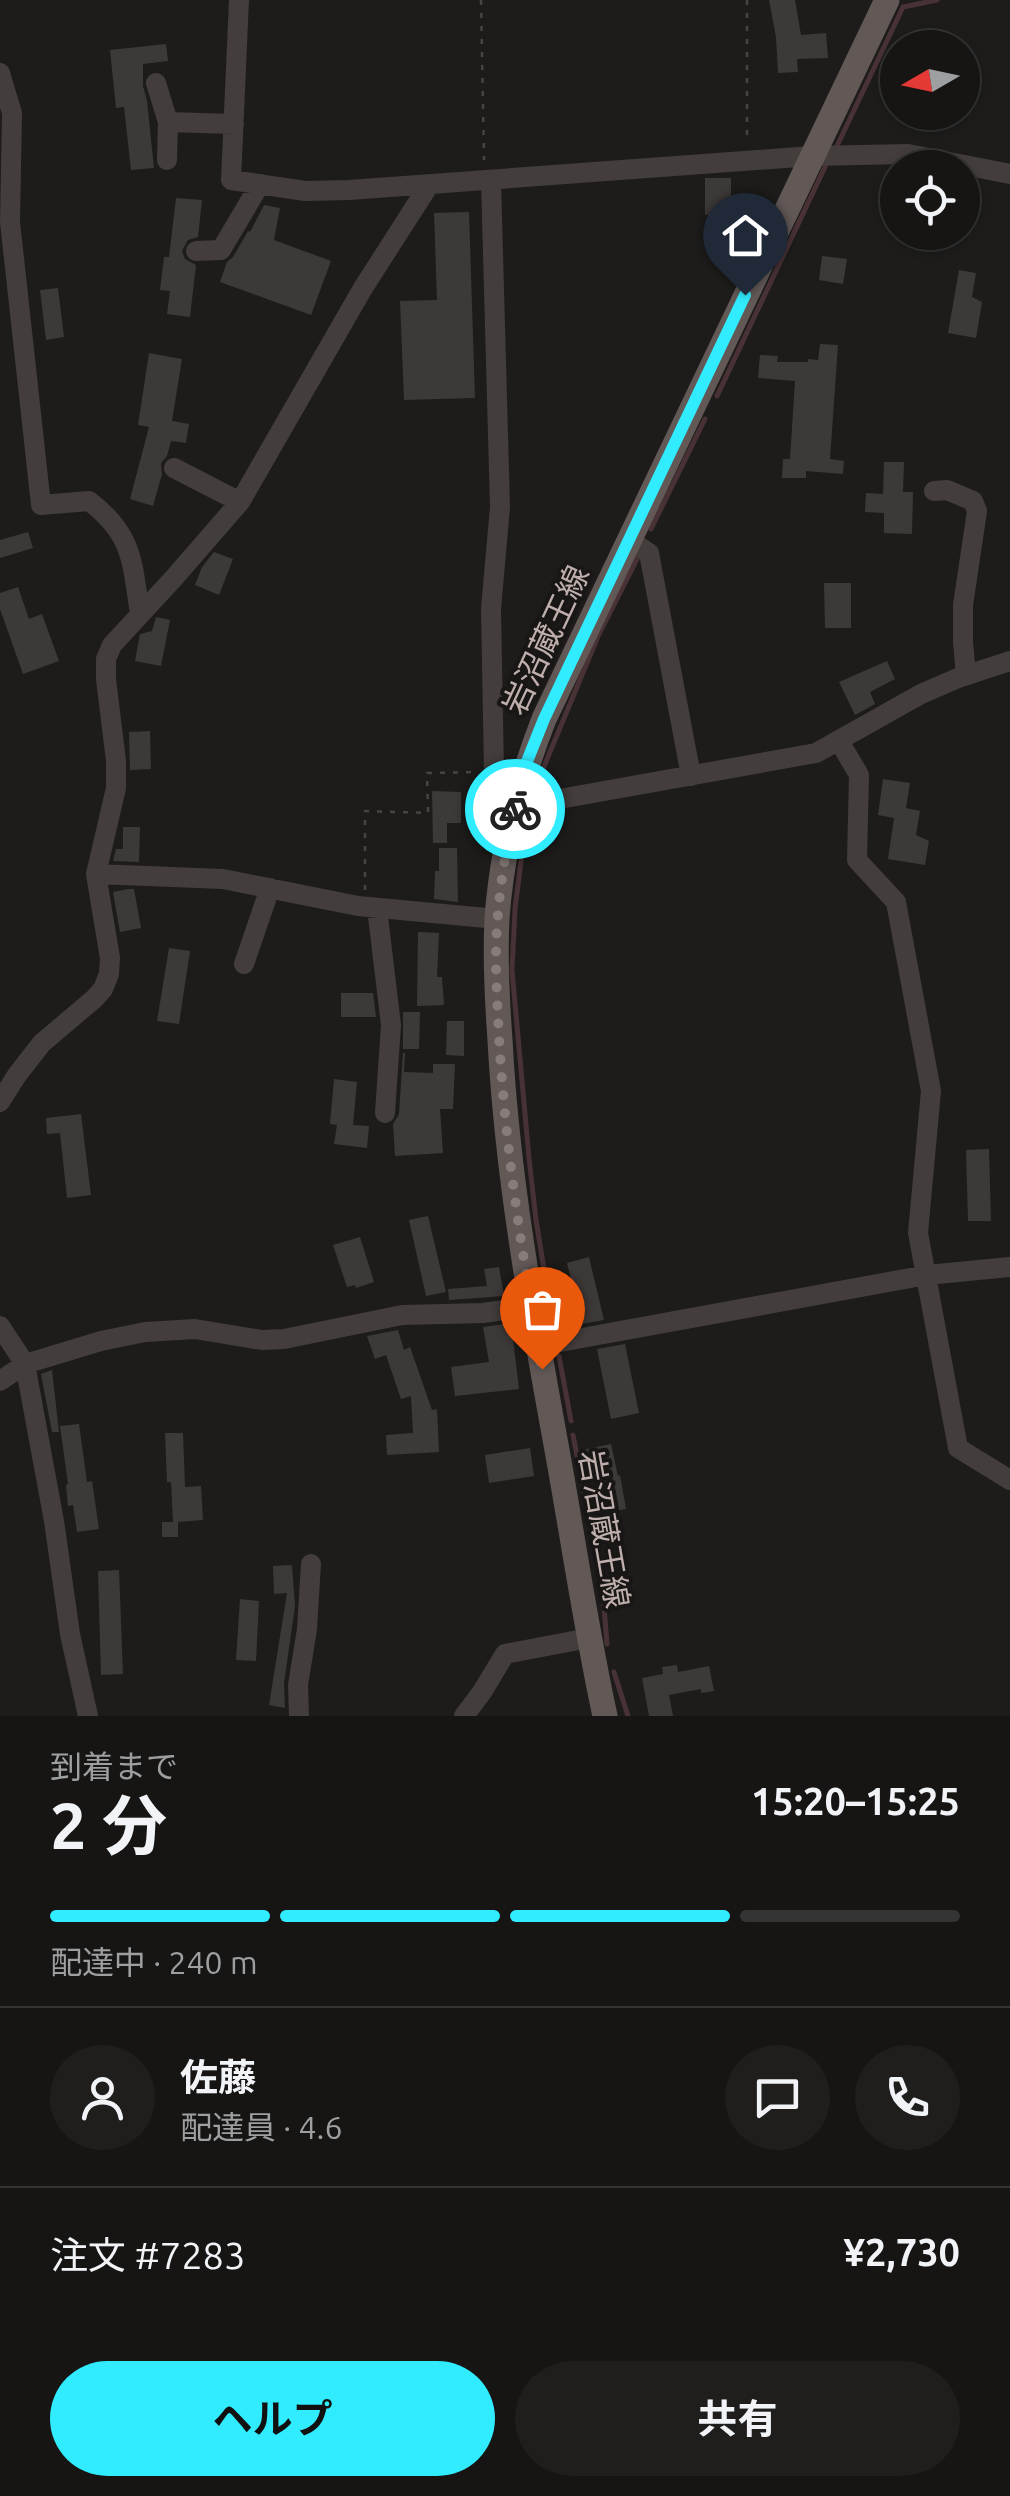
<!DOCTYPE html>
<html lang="ja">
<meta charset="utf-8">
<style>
body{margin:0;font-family:Ubuntu,"Noto Sans JP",sans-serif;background:#1f1e1d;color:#f1f3f6;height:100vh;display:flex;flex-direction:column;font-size:38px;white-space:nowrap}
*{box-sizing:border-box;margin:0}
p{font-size:32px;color:#9e9fa0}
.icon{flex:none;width:55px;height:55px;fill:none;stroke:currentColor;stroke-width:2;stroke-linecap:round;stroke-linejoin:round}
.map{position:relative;height:1716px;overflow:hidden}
.drawer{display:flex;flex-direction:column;background:#161514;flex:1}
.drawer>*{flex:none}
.needle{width:65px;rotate:261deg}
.buttons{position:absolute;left:880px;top:30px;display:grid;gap:20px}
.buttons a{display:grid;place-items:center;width:100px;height:100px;border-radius:50%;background:#161514;box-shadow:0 2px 8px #0004,0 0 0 2px #353434;font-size:50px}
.pin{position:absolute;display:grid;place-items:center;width:85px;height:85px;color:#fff;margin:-102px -42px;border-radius:50% 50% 50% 0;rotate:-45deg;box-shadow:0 0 10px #0007}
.pin .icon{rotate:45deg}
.courier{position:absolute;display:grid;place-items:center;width:100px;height:100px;margin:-50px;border:8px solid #31ebff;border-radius:50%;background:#fff;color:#222;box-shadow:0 2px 12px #0007}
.summary em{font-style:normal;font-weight:700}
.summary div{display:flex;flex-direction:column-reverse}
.summary{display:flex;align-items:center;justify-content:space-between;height:170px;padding:0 50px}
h1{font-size:65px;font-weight:700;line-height:75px}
.bar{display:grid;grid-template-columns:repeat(4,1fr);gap:15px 10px;align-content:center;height:120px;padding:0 50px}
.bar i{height:12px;border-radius:8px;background:#353434}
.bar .current{background:#31ebff}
.bar p{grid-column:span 4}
.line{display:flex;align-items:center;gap:25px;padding:0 50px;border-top:2px solid #353434}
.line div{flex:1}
.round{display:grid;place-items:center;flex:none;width:105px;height:105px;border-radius:52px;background:#1f1e1d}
.action{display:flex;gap:20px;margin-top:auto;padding:20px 50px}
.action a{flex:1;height:115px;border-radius:60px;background:#31ebff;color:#111;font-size:40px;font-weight:700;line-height:115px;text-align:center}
.action a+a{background:#1f1e1d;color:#f1f3f6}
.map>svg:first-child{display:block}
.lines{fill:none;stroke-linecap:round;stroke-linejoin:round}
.stream{stroke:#483235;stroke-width:5}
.building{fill:#3d3938}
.path{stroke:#4a4341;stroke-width:2.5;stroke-dasharray:5 8;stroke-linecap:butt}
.minor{stroke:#433d3b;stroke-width:20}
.major{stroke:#625957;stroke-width:25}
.done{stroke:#867c79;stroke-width:10;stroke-dasharray:0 18}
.route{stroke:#31ebff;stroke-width:12}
.labels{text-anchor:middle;stroke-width:8;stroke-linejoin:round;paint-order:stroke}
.street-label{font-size:32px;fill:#beafac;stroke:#191716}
</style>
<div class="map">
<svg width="1010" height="1716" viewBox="0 0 1010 1716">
<rect width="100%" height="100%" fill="#1d1c1b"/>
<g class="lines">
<!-- stream -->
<path class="stream" d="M837 146 903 7 937 0
M717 396 825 167
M651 529 705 419
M538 781 599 634 638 557
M526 822 515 909 512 970 529 1158 536 1220 554 1331
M559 1356 571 1421
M573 1435 578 1461
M582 1480 603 1594 607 1644
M614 1672 628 1716"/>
</g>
<!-- building -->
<path class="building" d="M769 0H795L801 35 826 33 828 58 797 59 798 72 778 73 776 37Z
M166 44 168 61 143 64V86L147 101 154 168 131 170 124 107 116 108 110 50Z
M705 178H731V202L757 201V213L705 215Z
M176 198 202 200 198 237 188 240 182 251 185 259 196 265 190 317 167 314 170 291 160 290 164 257H169Z
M264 205 280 208 274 240 331 261 311 315 220 282 227 262 233 257 248 231 250 232Z
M469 212 475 398 404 400 400 301 437 300 434 213Z
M822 256 847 259 843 284 819 280Z
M959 270 976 273 972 297 982 302 976 338 948 333Z
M58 288 64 337 46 340 40 290Z
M820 344 838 345 830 459 844 461 843 474 806 471V478H782L783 459H790L795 381 758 378 760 355 778 356 777 362H808V359L818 360Z
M149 353 182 359 172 421 189 424 186 443 171 441 167 456 161 463 162 474 153 506 130 499 149 427 138 425Z
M884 462H904L903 492H913L912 534 884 533V513L865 512 866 493 883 494Z
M28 532 33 548 0 558V540Z
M214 552 233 559 219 595 195 585 202 567Z
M824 583H851V628H825Z
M18 587 29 619 42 614 59 661 23 674 0 609V593Z
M156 617 170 620 161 666 135 661 140 634 152 631Z
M887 661 895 679 870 692 875 704 855 715 839 682Z
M150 731 151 769 130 770 129 732Z
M883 779 910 783 906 808 920 811 916 835 929 841 925 865 888 859 894 818 878 815Z
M432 791 461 792V823H447V843H433Z
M123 827H140L139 862 113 861 116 849H123Z
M439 848H457L458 902 434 899 435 871H439Z
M128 889H134L141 928 120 932 113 892Z
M418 932 439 933 437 977H442L444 1005 417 1006Z
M169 948 190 951 179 1024 157 1021Z
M341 993H373L376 1017H341Z
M403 1012H420L419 1049H403Z
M447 1021H464V1056L446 1055Z
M403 1053H405L404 1072 433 1073V1064H455L453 1109H440L443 1153 395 1156 393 1124 399 1114Z
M334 1079 357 1082 353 1125 369 1126 367 1148 334 1144 337 1125 330 1124Z
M81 1114 91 1195 67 1198 60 1133 47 1134 46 1118Z
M989 1149 991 1221H968L966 1150Z
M428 1216 446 1292 426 1296 409 1220Z
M360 1237 374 1282 356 1288 355 1285 347 1287 333 1245Z
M589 1257 604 1320 582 1324 567 1263Z
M499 1267 504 1296 449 1300 448 1289 487 1286 484 1269Z
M511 1323 519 1389 455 1396 451 1367 489 1362 483 1327Z
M398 1330 404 1350 410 1347 432 1410 437 1409 439 1452 387 1455 386 1435 413 1433 411 1396 401 1399 386 1355 375 1359 367 1336Z
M625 1344 639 1413 611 1419 597 1349Z
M52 1370 59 1432H52L41 1374Z
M79 1424 87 1482 92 1481 99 1529 77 1532 73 1505 68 1506 66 1485 68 1484 60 1426Z
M165 1433H183L185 1487 201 1486 203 1520 178 1522V1537H162V1522H173L171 1482H167Z
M611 1444 618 1476 620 1475 626 1509 602 1513 594 1465 585 1467 582 1450Z
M530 1448 534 1476 489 1483 485 1455Z
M292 1565 295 1606 284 1683 285 1708 269 1705 287 1593 274 1594 273 1566Z
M119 1570 123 1674 101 1675 98 1571Z
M240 1599 259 1601 256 1661 236 1660Z
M677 1665 678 1672 709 1666 714 1691 701 1693V1689L669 1695 673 1716H649L642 1678 663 1674 662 1667Z"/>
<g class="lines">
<!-- path -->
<path class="path" d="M481 0 484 160
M747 0V143
M365 890V811L428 813 427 773 477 772"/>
<!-- minor -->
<path class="minor" d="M239 0 231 180 305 191 349 190 812 156 908 154 1010 174
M0 73 12 113 10 222 41 505 89 501C134 535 132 563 140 614
M156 83 168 122 234 124
M167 160 168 122
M491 181 500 507 491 609 494 772 520 789
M196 251 221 250 260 184
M174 468 240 502
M934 491 947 490 973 501 977 511 963 605V642L966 675
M628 539 649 553 691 776
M839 741 859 775 857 860 896 902 931 1091 918 1233 958 1448 1010 1480
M515 807 816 753 921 694 958 678 1010 661
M96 874 223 879 358 906 497 919
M377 908 391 1025 385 1113
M244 964 270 888
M0 1102 17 1075 42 1043 94 999 103 989 109 974 110 958 96 874 116 788V761L106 679V659L112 645 173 579 240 502 363 288 429 185
M0 1326 25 1364 54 1521 70 1634 88 1716
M538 1346 927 1275 1010 1267
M0 1381 25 1364 101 1341 145 1332 195 1329 262 1340 284 1339 402 1315 483 1313 531 1306
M299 1716 298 1685 307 1629 311 1564
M464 1716 482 1692 505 1654 589 1638"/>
<!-- major -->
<path class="major" d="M605 1716C585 1624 572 1531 555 1439 531 1307 507 1174 500 1040 497 999 495 958 497 918 502 849 519 783 544 719L887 0"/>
</g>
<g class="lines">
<!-- done -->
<path class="done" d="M515 809C507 844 501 878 498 914 494 955 497 996 499 1036 505 1148 523 1259 542 1369"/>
<!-- route -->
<path class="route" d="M515 809 526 764 544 719 745 295"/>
</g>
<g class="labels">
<!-- street labels -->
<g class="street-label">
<text transform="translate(546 640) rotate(-65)" y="11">岩沼蔵王線</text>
<text transform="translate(604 1529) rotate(80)" y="11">岩沼蔵王線</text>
</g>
</g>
</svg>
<div class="buttons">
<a><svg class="needle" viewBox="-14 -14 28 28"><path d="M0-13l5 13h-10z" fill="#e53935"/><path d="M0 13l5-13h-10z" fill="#9e9fa0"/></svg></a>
<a><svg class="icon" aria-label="locate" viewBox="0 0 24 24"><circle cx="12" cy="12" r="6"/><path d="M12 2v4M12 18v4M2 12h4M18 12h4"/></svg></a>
</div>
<div class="pin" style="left:542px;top:1369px;background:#ea580c"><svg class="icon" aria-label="bag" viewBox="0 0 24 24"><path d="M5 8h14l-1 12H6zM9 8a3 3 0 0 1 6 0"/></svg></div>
<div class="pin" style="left:745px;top:295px;background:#1f2937"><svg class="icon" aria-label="home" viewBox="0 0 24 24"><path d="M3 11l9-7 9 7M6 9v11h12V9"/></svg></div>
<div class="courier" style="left:515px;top:809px"><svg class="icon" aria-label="bike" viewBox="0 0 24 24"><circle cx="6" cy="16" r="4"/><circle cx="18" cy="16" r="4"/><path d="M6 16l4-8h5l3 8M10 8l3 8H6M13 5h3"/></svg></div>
</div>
<section class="drawer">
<div class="summary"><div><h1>2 分</h1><p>到着まで</p></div><em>15:20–15:25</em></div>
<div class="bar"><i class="current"></i><i class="current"></i><i class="current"></i><i></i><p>配達中 · 240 m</p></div>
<div class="line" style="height:180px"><a class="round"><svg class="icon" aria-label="person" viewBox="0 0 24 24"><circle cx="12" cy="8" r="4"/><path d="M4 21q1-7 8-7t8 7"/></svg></a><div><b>佐藤</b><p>配達員 · 4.6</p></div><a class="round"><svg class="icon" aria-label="chat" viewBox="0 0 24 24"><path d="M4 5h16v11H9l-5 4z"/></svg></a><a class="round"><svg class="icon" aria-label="phone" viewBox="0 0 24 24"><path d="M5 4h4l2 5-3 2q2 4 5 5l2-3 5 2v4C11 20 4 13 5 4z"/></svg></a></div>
<div class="line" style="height:130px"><div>注文 #7283</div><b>¥2,730</b></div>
<div class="action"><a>ヘルプ</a><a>共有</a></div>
</section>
